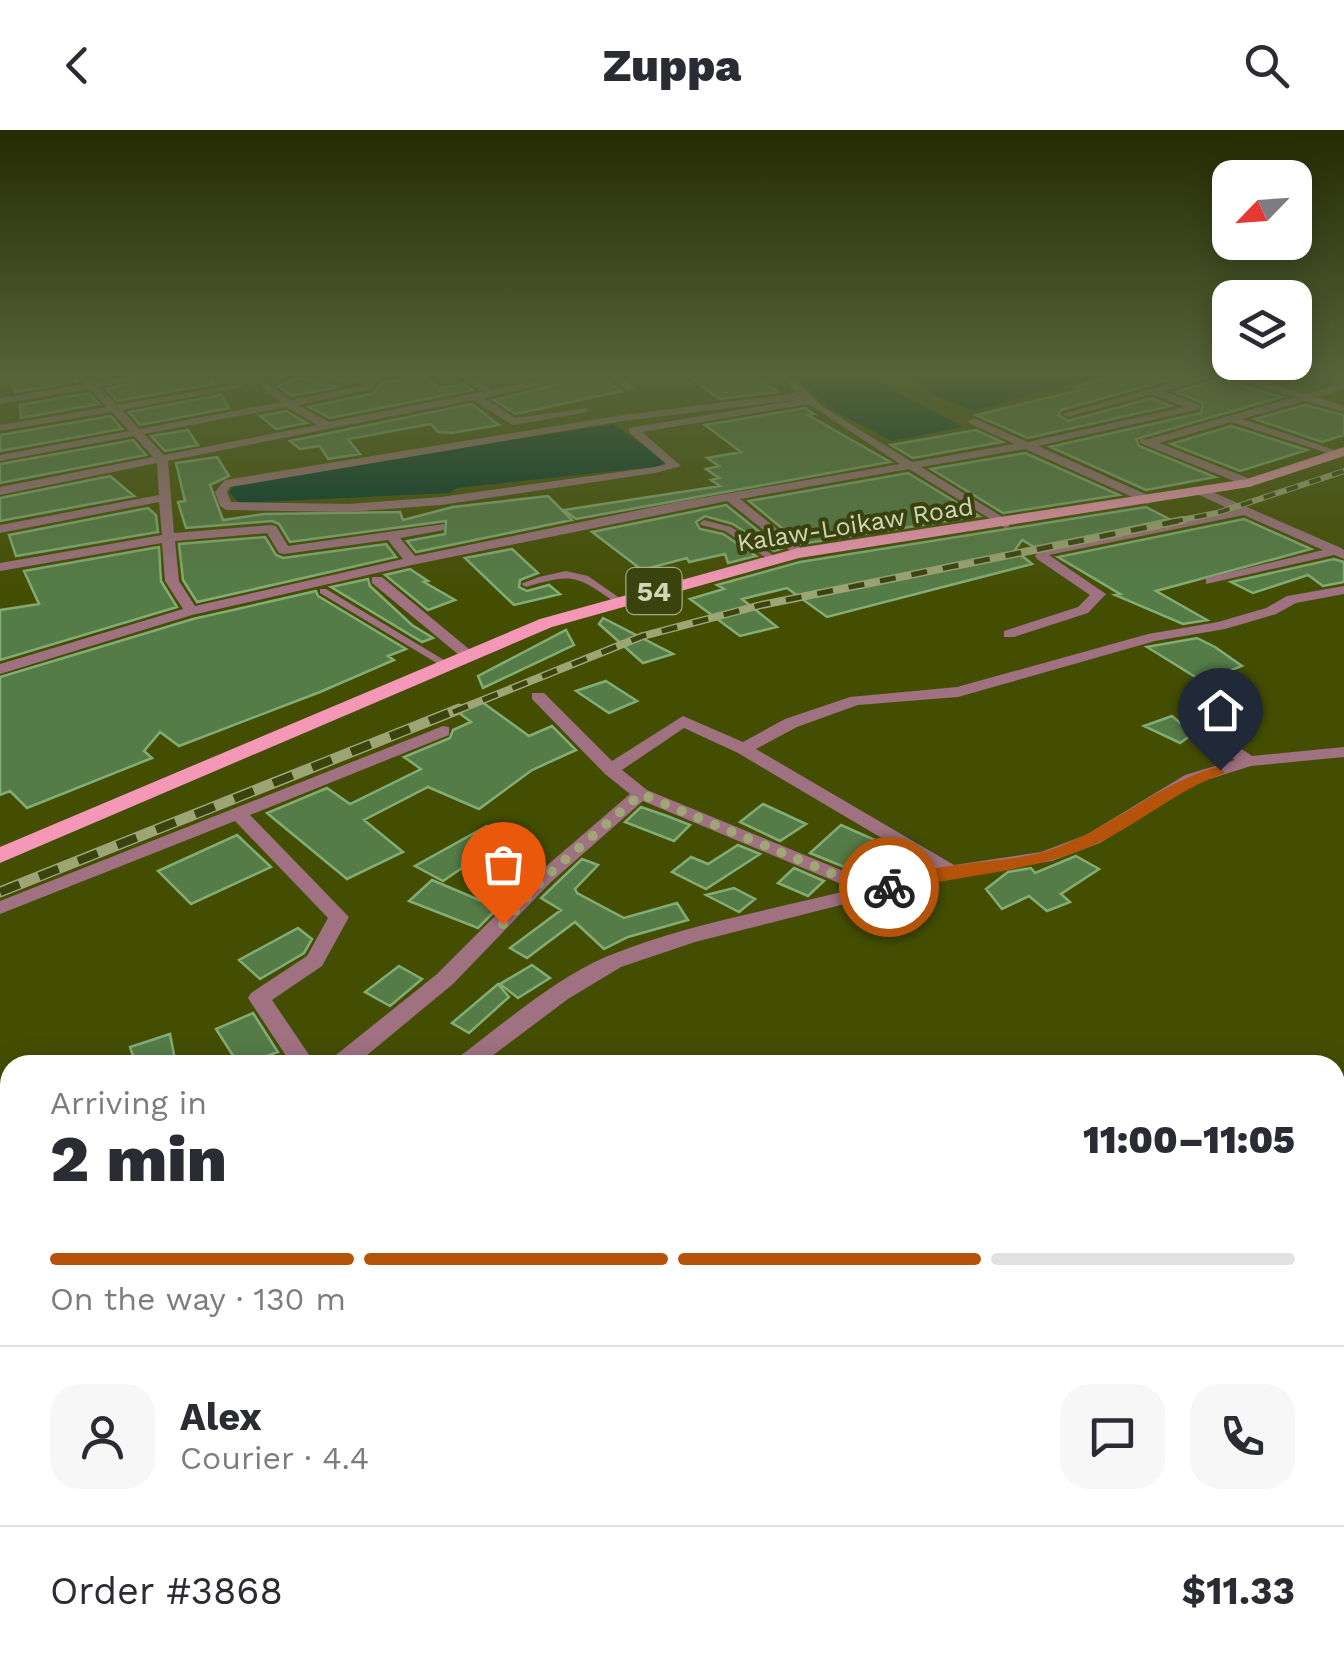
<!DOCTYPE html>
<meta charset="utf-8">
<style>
body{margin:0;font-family:"Work Sans",sans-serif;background:#f7f7f7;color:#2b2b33;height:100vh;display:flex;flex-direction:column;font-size:38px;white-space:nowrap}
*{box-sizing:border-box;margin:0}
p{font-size:32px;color:#7c7c81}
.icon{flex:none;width:55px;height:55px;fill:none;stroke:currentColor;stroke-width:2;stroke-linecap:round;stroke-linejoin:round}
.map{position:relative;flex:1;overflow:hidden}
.panel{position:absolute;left:0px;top:925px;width:1345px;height:622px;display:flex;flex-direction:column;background:#fff;border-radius:30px 30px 0 0;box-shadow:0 5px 25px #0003}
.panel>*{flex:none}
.needle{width:65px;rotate:245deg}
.fabs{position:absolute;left:1212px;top:30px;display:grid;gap:20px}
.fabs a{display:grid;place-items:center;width:100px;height:100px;border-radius:20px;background:#fff;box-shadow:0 5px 25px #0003;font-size:50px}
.pin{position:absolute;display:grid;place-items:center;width:85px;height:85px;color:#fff;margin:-102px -42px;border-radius:50% 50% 50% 0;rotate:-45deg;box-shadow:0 0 10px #0007}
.pin .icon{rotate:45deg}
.courier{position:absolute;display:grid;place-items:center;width:100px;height:100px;margin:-50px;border:8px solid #b45309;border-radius:50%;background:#fff;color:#222;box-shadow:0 2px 12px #0007}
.headline em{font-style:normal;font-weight:800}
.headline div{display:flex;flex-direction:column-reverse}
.headline{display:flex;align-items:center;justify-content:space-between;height:170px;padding:0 50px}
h1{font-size:65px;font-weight:800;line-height:75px}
.bar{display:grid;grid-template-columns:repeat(4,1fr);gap:15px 10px;align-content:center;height:120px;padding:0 50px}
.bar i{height:12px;border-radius:8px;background:#e1e1e2}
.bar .selected{background:#b45309}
.bar p{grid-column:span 4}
.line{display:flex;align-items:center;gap:25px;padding:0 50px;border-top:2px solid #e1e1e2}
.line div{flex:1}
.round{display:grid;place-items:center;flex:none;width:105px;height:105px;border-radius:30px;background:#f7f7f7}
header{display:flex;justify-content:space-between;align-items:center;height:130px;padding:0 50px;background:#fff;font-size:45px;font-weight:800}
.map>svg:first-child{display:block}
.water{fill:#00352c}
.building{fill:#557c47;stroke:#84ad75;stroke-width:2.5}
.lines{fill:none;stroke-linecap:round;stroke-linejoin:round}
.service{fill:#a07181;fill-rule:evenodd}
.minor{fill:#a07181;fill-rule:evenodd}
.primary{fill:#f598b8;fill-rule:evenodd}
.rail-far2-casing{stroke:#9da575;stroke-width:6}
.rail-far1-casing{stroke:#9da575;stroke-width:8}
.rail-casing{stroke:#9da575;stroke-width:11}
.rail-far2{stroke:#3a420e;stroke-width:4;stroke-dasharray:12;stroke-linecap:butt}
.rail-far1{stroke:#3a420e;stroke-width:5;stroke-dasharray:16;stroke-linecap:butt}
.rail{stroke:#3a420e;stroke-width:8;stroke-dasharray:21;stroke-linecap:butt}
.route{fill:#b45309}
.done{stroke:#9fa777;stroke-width:10;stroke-dasharray:0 18}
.labels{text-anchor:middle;stroke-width:8;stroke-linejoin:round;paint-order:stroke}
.far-street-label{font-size:25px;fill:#d0d7b6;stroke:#3a420e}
.shield{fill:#3a420e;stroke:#a3aa84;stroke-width:2.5}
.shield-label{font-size:28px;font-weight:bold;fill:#d0d7b6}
</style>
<header><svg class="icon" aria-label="back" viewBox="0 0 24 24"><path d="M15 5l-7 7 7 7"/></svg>Zuppa<svg class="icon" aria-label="search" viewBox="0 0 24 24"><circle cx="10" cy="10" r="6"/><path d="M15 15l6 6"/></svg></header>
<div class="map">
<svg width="1344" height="1547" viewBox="0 0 1344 1547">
<rect width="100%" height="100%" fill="#444e03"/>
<!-- water -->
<path class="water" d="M923 244H1103L974 281 933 266 913 247Z
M801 249H873L963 297 892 311 830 279Z
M613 294 671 335 457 358 449 363 239 373 229 362 236 353Z"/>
<!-- building -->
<path class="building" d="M7 244H73L78 251 15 262Z
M168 244H208L214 254 117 271 107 259Z
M598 244 621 261 516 284 494 270Z
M686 244H697L706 251 716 244H750L778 262 719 269Z
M1118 244H1143L1165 251 1061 280 1058 285 1068 291 1152 268 1171 276 1028 308 976 285 1081 260 1074 257Z
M423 246 439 258 464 254 472 260 330 288 309 277 374 263 381 253Z
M298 248 338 257 292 266 278 256Z
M1220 249 1281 267 1136 309 1139 316 1215 347 1146 360 1050 317 1201 283 1203 273 1175 262Z
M89 263 99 274 21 288 20 275Z
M221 265 229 278 140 295 129 282Z
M472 274 499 295 452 303 438 302 431 294 348 309 360 324 328 329 320 316 300 319 290 311Z
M1305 275 1344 285V305L1322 312 1255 289Z
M805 278 814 284 808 285 890 332 576 389 564 380 720 356 711 350 719 348 706 339 719 336 707 328 741 322 705 295Z
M286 281 307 293 276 299 260 286Z
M111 286 122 299 0 321V305Z
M1231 296 1307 320 1240 341 1171 314Z
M188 300 198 315 165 321 151 306Z
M976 300 1002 312 913 328 891 315Z
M133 310 146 325 0 353V334Z
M1025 323 1119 365 1003 383 931 339Z
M217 327 229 346 210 355 223 390 264 384 400 382 403 390 453 377 548 366 572 390 416 422 407 411 445 404 446 391 290 412 279 394 272 391 186 398 178 372 185 371 176 333Z
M908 343 979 386 801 414 749 371Z
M110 346 134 366 0 391V368Z
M726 375 781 419 774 421 733 394 705 386 696 392 700 399 723 404 756 426 728 433 725 424 689 432 687 428 642 440 592 402Z
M1146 377 1169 389 1036 418 1022 410 1015 420 1032 434 827 487 787 458 742 469 777 497 752 503 740 506 690 469 724 459 717 455 800 432Z
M148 378 156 385 158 402 16 426 9 405Z
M1244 389 1311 419 1156 461 1207 490 1183 494 1115 465 1120 464 1058 427Z
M265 407 276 425 283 428 386 414 396 427 197 472 183 450 179 414Z
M159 417 161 451 177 477 0 530V480L39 474 24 441Z
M512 419 538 443 520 450 519 457 527 461 549 455 560 464 514 475 465 428Z
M1334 429 1344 432V452L1323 456 1308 445 1253 463 1231 452Z
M410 439 428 451 424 452 455 470 428 480 385 445Z
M368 449 370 456 412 495 433 508 422 512 331 457Z
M316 461 318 466 406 519 388 526 394 530 320 562 179 616 160 602 144 621 152 628 27 678 10 661 0 665V547L193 489Z
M603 488 673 524 643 533 599 494Z
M566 500 574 515 483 558 478 546Z
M1197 508 1215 517 1242 536 1202 551 1147 517Z
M606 551 637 571 609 583 576 561Z
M482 572 529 606 552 596 576 620 532 640 479 679 428 657 364 690 403 722 347 749 267 683 327 658 350 674 421 639 404 627 450 608 453 600 471 592 458 582Z
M1172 586 1193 604 1180 613 1144 596Z
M763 674 806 694 780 711 740 692Z
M641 677 667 686 690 695 674 711 625 692Z
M841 695 884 714 890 720 859 743 810 723Z
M487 696 507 707 443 751 415 736Z
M237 705 271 737 191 774 158 741Z
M738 715 760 724 706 759 672 742 691 727 708 734Z
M1076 726 1099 739 1061 764 1070 772 1047 781 1029 766 1002 779 986 759 1008 742 1031 738 1035 743Z
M582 729 598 735 575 759 577 763 624 788 677 773 688 790 628 807 604 819 575 792 527 828 510 818 561 780 541 768Z
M794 738 824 751 808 766 778 753Z
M432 750 498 778 478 798 409 771Z
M734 758 755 769 739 782 706 765Z
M298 798 312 809 304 823 260 849 239 830Z
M532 835 550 848 518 868 500 854Z
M399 836 422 849 390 876 365 862Z
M498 854 509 867 469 903 452 893Z
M253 883 278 922 239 935 216 899Z
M170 904 176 935H136L130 917Z"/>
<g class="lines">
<!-- service -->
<path class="service" d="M704 390 731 397 779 429 771 431 725 401 701 395 700 393Z
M566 441 588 446 624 471 616 473C576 445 573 443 526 457L521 454 539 447Z
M320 459H326L454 536 453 538H445L320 463Z"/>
<!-- minor -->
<path class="minor" d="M77 244H88L95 252 140 244H165L100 257 116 275 239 254 244 257 122 280 139 299 281 272 261 257 265 252 291 270 366 255 305 244 370 249 380 244H405L379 250 373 259 298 275 329 292 481 262 457 244H469L491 260 572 244H594L484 268 515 288 587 278 588 280 583 283 513 295 473 270 168 331 174 403 271 395 276 396 288 416 444 394V400L400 408 415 426 673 373 900 334 809 274 642 302 681 336 655 343 441 375 348 382 226 380 220 376 215 362 225 350 623 285 797 263 779 244H790L823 277 912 332 1015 314 969 293 968 291 973 288 1028 312 1184 277 1152 264 1067 287 1062 284 1204 244H1237L1305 264 1344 253V259L1316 267 1344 276V282L1305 271 1242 289 1344 323 1334 325 1231 292 1159 313 1253 350V356L1249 357 1140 313V309H1149L1294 267 1221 245 1163 261 1200 275V279L1038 316 1152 367 1154 370 1148 374 1025 319 921 337 1009 391V397L1005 398 909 339 740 369 803 420V426L798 427 727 371 412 435 192 485 0 544V534L183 479 165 451 162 413 0 441V433L162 405 159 372 0 403V395L159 365 157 333 0 365V357L153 327 134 306 0 331V325L129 301 112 282 0 301V295L107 277 90 259 0 274V268L85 254ZM803 269 629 298V302L666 334 655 337 441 367 348 374 231 372 227 362 230 357 623 291ZM287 277 317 295 164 325 144 304ZM267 403 279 423 284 424 388 410 403 429 195 476 179 451 175 411Z
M606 244H618L637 259 628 261Z
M701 244H712L713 245 708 248Z
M1201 357 1341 418 1344 420V429L1334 425 1206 454V448L1323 420 1244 385 1049 425 1106 464 1088 483 1014 507H1004V501L1078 477 1090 465 1037 429 1035 426 1040 419 1232 380 1197 364V358Z
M372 447H382L475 524V530H465L372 453Z
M1344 456V464L1296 473 1276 484 1225 499 1155 511 958 567 858 575 797 597 756 619 954 735 1041 722 1086 705 1185 645 1235 630 1189 597 1218 580 1204 561 1206 558H1218L1235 582 1209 597 1252 626 1344 617V627L1251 636 1197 653 1100 713 1052 731 951 747 695 812 621 837 568 869 480 935H452L456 929C504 894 553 849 608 826 686 794 772 780 853 759L643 671 551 752 453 854 355 935H327L331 929 437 844 537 744 630 664 605 644 532 569V563H544L612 631 683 586 743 612 785 589 850 567 957 557 1148 504 1218 492 1266 478 1287 466ZM684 598 738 623 934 739 875 754 647 660 622 640Z
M443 596 449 597V605L250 685 349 787 322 836 272 870 316 935H292L248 868 251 863 307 826 328 788 235 691 0 784V771Z
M0 1048 10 1049V1069L0 1068Z"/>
<!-- primary -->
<path class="primary" d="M1344 317V326L1249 357 799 428 552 497 0 733V717L540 489 798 418 1247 349Z"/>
<defs>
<path id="rail-far2" d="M1171 392 1217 383 1344 341"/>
<path id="rail-far1" d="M453 582 643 506 761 475 1183 390"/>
<path id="rail" d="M0 762 459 579"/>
</defs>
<!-- rail-far2 casing -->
<use href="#rail-far2" class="rail-far2-casing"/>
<!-- rail-far1 casing -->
<use href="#rail-far1" class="rail-far1-casing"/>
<!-- rail casing -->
<use href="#rail" class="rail-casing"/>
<!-- rail-far2 -->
<use href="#rail-far2" class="rail-far2"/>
<!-- rail-far1 -->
<use href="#rail-far1" class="rail-far1"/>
<!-- rail -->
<use href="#rail" class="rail"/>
</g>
<!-- sky -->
<linearGradient id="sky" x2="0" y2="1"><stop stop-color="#252b02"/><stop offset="0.53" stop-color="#566339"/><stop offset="1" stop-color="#566339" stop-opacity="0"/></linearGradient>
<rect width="1344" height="461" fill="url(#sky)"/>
<!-- route -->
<path class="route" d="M1220 636 1225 643C1178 659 1142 692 1098 713 1034 743 957 745 889 762L881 757C914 731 1004 735 1047 721 1109 701 1157 653 1220 636Z"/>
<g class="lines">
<!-- done -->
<path class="done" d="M503 794 544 748 641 664 874 761 889 757"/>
</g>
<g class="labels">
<!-- far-street labels -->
<g class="far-street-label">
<text transform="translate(855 394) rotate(-9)" y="9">Kalaw-Loikaw Road</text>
</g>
<!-- shield labels -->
<rect class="shield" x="626.5" y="438" width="55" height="46" rx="8"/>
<g class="shield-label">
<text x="654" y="471">54</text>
</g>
</g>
</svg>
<div class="fabs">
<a><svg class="needle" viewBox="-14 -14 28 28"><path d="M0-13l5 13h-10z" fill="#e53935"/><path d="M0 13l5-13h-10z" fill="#7c7c81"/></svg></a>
<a><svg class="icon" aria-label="layers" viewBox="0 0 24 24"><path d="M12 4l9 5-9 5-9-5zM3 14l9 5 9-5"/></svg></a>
</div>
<div class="pin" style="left:503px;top:794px;background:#ea580c"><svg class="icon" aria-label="bag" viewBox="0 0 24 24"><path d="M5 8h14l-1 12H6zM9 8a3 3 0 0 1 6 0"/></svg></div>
<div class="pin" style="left:1220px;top:640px;background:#1f2937"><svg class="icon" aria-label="home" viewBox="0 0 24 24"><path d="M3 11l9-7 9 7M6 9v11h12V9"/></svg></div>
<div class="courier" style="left:889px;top:757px"><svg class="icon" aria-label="bike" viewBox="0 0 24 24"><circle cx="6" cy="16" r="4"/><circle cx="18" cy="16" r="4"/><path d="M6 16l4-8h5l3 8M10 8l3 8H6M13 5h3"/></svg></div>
<section class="panel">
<div class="headline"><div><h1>2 min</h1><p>Arriving in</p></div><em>11:00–11:05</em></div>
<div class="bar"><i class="selected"></i><i class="selected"></i><i class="selected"></i><i></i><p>On the way · 130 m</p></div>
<div class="line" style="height:180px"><a class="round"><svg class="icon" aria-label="person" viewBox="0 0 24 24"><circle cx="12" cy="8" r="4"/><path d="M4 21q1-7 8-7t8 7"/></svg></a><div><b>Alex</b><p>Courier · 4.4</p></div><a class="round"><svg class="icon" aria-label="chat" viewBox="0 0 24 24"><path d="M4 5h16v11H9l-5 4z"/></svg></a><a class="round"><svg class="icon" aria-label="phone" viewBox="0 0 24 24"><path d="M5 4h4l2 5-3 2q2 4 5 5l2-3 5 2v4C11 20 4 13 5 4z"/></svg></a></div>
<div class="line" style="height:130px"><div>Order #3868</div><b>$11.33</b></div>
</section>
</div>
